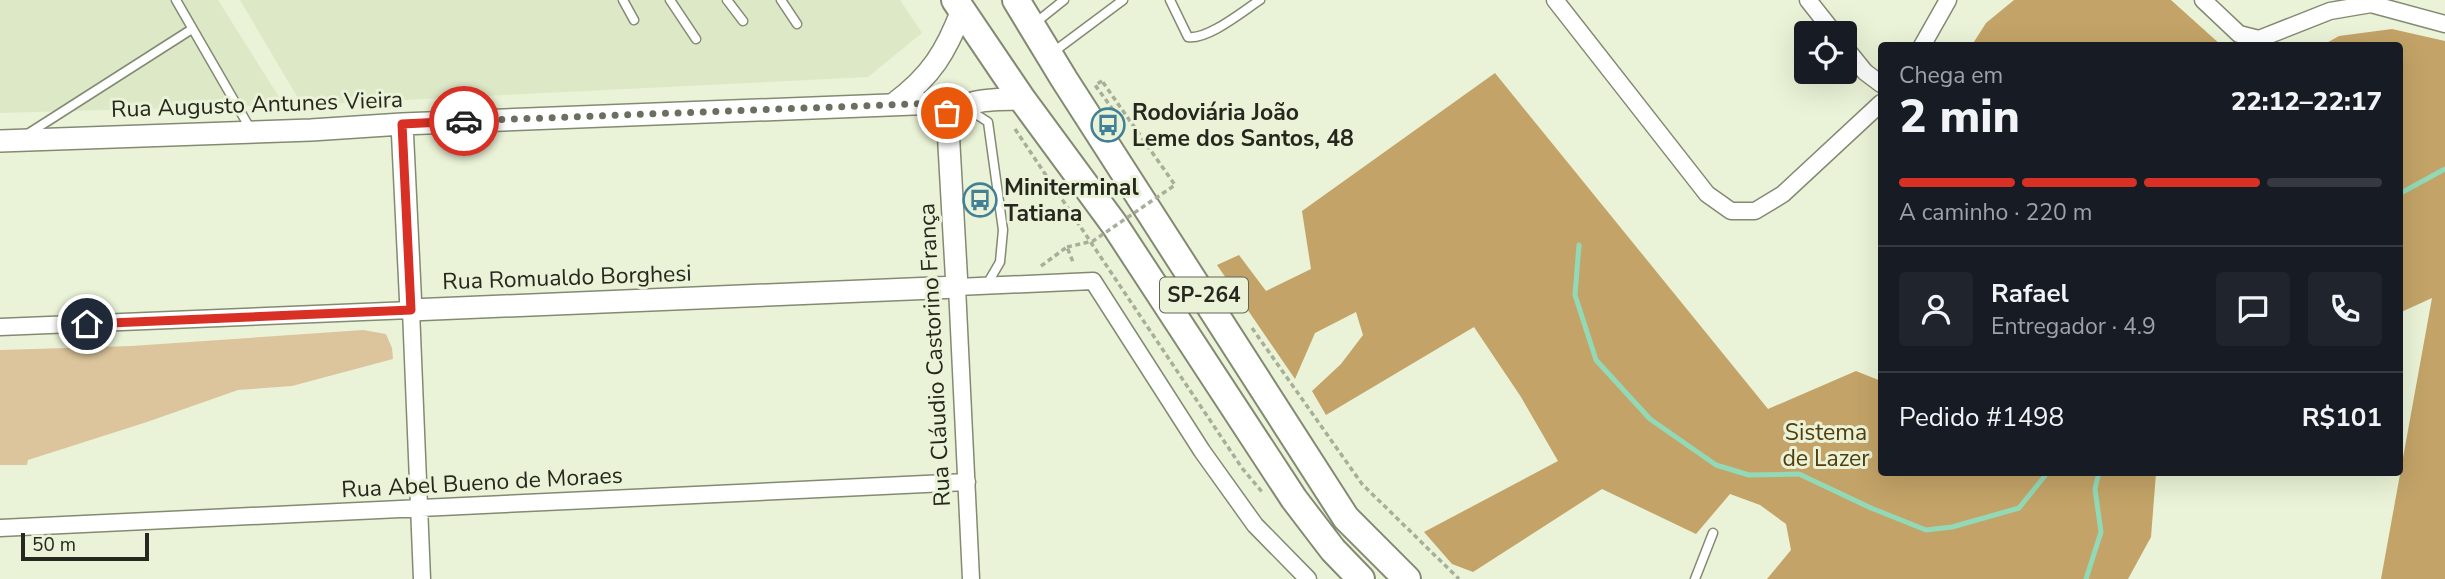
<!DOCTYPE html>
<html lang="pt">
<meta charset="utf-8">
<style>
body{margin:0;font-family:"Nunito Sans",sans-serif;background:#20242c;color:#f1f3f6;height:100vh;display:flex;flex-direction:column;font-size:26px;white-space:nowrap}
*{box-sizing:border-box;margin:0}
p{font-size:23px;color:#9ea1a6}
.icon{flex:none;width:38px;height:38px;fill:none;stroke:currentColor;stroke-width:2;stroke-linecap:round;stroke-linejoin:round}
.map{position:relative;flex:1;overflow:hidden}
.drawer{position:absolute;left:1878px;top:42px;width:525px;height:434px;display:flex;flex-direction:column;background:#171b24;border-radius:7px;box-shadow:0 7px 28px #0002}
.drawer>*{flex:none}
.buttons{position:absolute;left:1794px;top:21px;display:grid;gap:14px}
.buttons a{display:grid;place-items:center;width:63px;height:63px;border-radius:7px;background:#171b24;box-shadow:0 7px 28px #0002;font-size:35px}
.scale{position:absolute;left:21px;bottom:18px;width:128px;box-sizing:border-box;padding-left:7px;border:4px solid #25281e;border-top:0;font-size:19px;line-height:24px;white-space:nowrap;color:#25281e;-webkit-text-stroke:5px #eaf3d7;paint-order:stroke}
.pin{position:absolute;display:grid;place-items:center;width:60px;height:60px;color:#fff;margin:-30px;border:4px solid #fff;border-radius:50%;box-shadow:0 2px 7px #0007}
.courier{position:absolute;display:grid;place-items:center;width:70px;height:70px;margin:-35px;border:5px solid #d93025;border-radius:50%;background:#fff;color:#222;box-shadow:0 2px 9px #0007}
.summary em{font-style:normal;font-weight:800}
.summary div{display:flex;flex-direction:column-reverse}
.summary{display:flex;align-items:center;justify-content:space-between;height:119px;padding:0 21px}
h1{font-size:46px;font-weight:800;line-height:52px}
.bar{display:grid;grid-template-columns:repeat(4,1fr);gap:10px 7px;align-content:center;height:84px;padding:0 21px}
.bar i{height:9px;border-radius:5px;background:#363941}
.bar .active{background:#d93025}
.bar p{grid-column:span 4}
.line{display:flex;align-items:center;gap:18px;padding:0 21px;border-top:2px solid #363941}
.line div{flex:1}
.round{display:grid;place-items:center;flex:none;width:74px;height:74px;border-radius:7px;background:#20242c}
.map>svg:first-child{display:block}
.built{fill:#dce8c6}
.green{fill:#dcc59c}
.forest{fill:#c3a367}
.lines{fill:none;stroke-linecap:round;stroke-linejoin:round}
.stream{stroke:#92dab7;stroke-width:5}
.service-casing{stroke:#828b72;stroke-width:11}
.minor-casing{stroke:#828b72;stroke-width:19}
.tertiary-casing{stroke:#828b72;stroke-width:24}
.primary-casing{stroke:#828b72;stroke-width:30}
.path{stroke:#a8af99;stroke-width:3.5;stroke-dasharray:5 3.5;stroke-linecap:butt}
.service{stroke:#fff;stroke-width:8}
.minor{stroke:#fff;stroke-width:16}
.tertiary{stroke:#fff;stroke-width:21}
.primary{stroke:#fff;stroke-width:26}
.path-bridge{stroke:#a8af99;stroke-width:3.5;stroke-dasharray:5 3.5;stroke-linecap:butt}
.done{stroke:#6a6f5f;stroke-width:7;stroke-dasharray:0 12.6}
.route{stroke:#d93025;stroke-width:9}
.labels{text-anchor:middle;stroke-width:6;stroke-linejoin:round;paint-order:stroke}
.shield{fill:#eaf3d7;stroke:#606556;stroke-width:2}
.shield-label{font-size:21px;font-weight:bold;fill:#25281e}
.street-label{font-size:23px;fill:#25281e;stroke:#eaf3d7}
.poi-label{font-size:23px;font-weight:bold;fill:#25281e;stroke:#eaf3d7;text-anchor:start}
.park-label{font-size:23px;fill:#533d0b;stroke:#eaf3d7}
</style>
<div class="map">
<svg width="2445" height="579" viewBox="0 0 2445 579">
<rect width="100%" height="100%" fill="#eaf3d7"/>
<!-- built -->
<path class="built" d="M0 0H218L284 105 0 113Z
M240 0H900L922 33 868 77 302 105Z"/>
<!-- green -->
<path class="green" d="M363 330 386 334 392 348 393 359 292 386 238 390 147 422 28 460 27 465H0V350L131 346Z"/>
<!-- forest -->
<path class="forest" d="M2014 0H2171L2221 45H1972L1986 23Z
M2392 29 2445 41V579H2381L2432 298 2399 313V46L2323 45 2339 36Z
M1495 73 1768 409 1856 371 1881 381V472L2156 473 2151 537 2128 579H1767L1791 550 1786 524 1760 505 1730 494 1696 534 1602 489 1473 572 1452 564 1424 532 1558 461 1521 397 1474 327 1326 415 1312 391 1341 364 1363 335 1356 312 1315 333 1295 379 1217 265 1239 255 1266 291 1311 269 1302 211Z"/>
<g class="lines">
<!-- stream -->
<path class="stream" d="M2399 194 2445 169
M1579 245 1575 295 1596 360 1650 419 1716 465 1749 475 1799 474 1871 508 1926 530 1952 527 2019 508 2048 472
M2086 579 2101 532 2095 489 2099 472"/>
<defs>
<path id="service" d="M176 0 251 130
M623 0 634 20
M670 0 696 39
M727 0 743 21
M781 0 797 24
M1170 0 1188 37C1208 40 1243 11 1260 0
M1034 24 1064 0
M1052 53 1123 0
M968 109 988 122 1003 230 1000 262 986 286
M26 135 192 29
M1695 579 1713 533"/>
<path id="minor" d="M1555 0 1707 194 1731 211H1755L1783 194 1881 103
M1808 0 1834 33
M2203 0 2239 34 2259 39 2330 11 2371 4 2445 24
M1844 46 1865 72 1881 84
M1922 46 1948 0
M0 327 411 310 422 579
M0 528 967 482
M971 579 957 287 1093 281 1202 451 1255 525 1308 579"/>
<path id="tertiary" d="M895 103C931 76 946 52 962 10
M402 124 411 310 957 287 948 128C957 95 995 100 1022 99
M0 141 311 130 402 124 939 103C948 109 947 118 948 128"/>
<path id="primary" d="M955 0 1022 99 1114 224 1294 499 1333 550 1361 579
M1016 0 1064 79 1346 518 1407 579"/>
</defs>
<!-- service casing -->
<use href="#service" class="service-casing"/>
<!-- minor casing -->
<use href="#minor" class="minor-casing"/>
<!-- tertiary casing -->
<use href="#tertiary" class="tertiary-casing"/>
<!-- primary casing -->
<use href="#primary" class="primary-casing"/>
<!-- path -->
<path class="path" d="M1102 81 1095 85 1114 111
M1015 129 1242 468 1263 493
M1041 266 1067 247 1073 262
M1252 328 1362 484 1459 579"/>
<!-- service -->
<use href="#service" class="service"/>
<!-- minor -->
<use href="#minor" class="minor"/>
<!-- tertiary -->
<use href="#tertiary" class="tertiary"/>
<!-- primary -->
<use href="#primary" class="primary"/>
<!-- path-bridge -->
<path class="path-bridge" d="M1067 247 1093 241 1175 185 1102 81"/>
</g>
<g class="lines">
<!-- done -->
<path class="done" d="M464 121 939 103 944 106 947 113"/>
<!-- route -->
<path class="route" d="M87 324 411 310 402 124 464 121"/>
</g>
<!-- icons -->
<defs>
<symbol id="bus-ring" viewBox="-11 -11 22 22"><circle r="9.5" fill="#eaf3d7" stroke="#418095" stroke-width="1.5"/><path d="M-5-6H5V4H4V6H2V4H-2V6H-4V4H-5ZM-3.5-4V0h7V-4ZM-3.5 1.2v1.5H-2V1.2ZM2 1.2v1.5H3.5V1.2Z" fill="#418095"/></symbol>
</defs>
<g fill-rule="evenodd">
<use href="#bus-ring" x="1089" y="106" width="38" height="38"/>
<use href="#bus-ring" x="961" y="181" width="38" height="38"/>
</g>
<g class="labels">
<!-- shield labels -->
<rect class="shield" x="1160" y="277.5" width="88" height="35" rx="5"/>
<g class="shield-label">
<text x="1204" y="302">SP-264</text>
</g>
<!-- street labels -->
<g class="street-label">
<text transform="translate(257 104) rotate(-2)" y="8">Rua Augusto Antunes Vieira</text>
<text transform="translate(567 277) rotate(-2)" y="8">Rua Romualdo Borghesi</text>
<text transform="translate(934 355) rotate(-93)" y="8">Rua Cláudio Castorino França</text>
<text transform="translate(482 482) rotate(-3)" y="8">Rua Abel Bueno de Moraes</text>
</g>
<!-- poi labels -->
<g class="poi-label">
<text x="1132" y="120">Rodoviária João<tspan x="1132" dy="26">Leme dos Santos, 48</tspan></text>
<text x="1004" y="195">Miniterminal<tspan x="1004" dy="26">Tatiana</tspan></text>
</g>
<!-- park labels -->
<g class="park-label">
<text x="1826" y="440">Sistema<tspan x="1826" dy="26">de Lazer</tspan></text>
</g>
</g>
</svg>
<div class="buttons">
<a><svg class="icon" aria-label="locate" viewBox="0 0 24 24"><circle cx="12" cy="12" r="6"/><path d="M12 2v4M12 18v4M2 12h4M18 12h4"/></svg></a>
</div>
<div class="scale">50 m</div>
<div class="pin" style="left:947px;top:113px;background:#ea580c"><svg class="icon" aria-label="bag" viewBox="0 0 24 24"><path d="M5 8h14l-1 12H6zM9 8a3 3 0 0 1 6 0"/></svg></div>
<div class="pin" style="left:87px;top:324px;background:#1f2937"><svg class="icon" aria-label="home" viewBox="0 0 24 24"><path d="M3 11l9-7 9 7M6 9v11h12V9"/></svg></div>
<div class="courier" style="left:464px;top:121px"><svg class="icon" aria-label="car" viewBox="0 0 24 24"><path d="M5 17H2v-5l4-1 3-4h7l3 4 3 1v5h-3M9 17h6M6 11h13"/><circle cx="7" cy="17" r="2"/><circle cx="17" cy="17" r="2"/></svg></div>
<section class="drawer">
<div class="summary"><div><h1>2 min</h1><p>Chega em</p></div><em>22:12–22:17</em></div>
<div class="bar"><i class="active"></i><i class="active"></i><i class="active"></i><i></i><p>A caminho · 220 m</p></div>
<div class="line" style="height:126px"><a class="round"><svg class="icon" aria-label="person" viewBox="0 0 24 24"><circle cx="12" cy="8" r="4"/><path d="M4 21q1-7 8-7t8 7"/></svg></a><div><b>Rafael</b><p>Entregador · 4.9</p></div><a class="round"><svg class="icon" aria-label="chat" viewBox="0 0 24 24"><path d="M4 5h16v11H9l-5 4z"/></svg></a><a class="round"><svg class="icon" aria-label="phone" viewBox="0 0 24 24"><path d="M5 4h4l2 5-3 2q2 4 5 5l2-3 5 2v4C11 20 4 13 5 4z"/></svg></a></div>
<div class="line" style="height:91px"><div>Pedido #1498</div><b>R$101</b></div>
</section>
</div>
